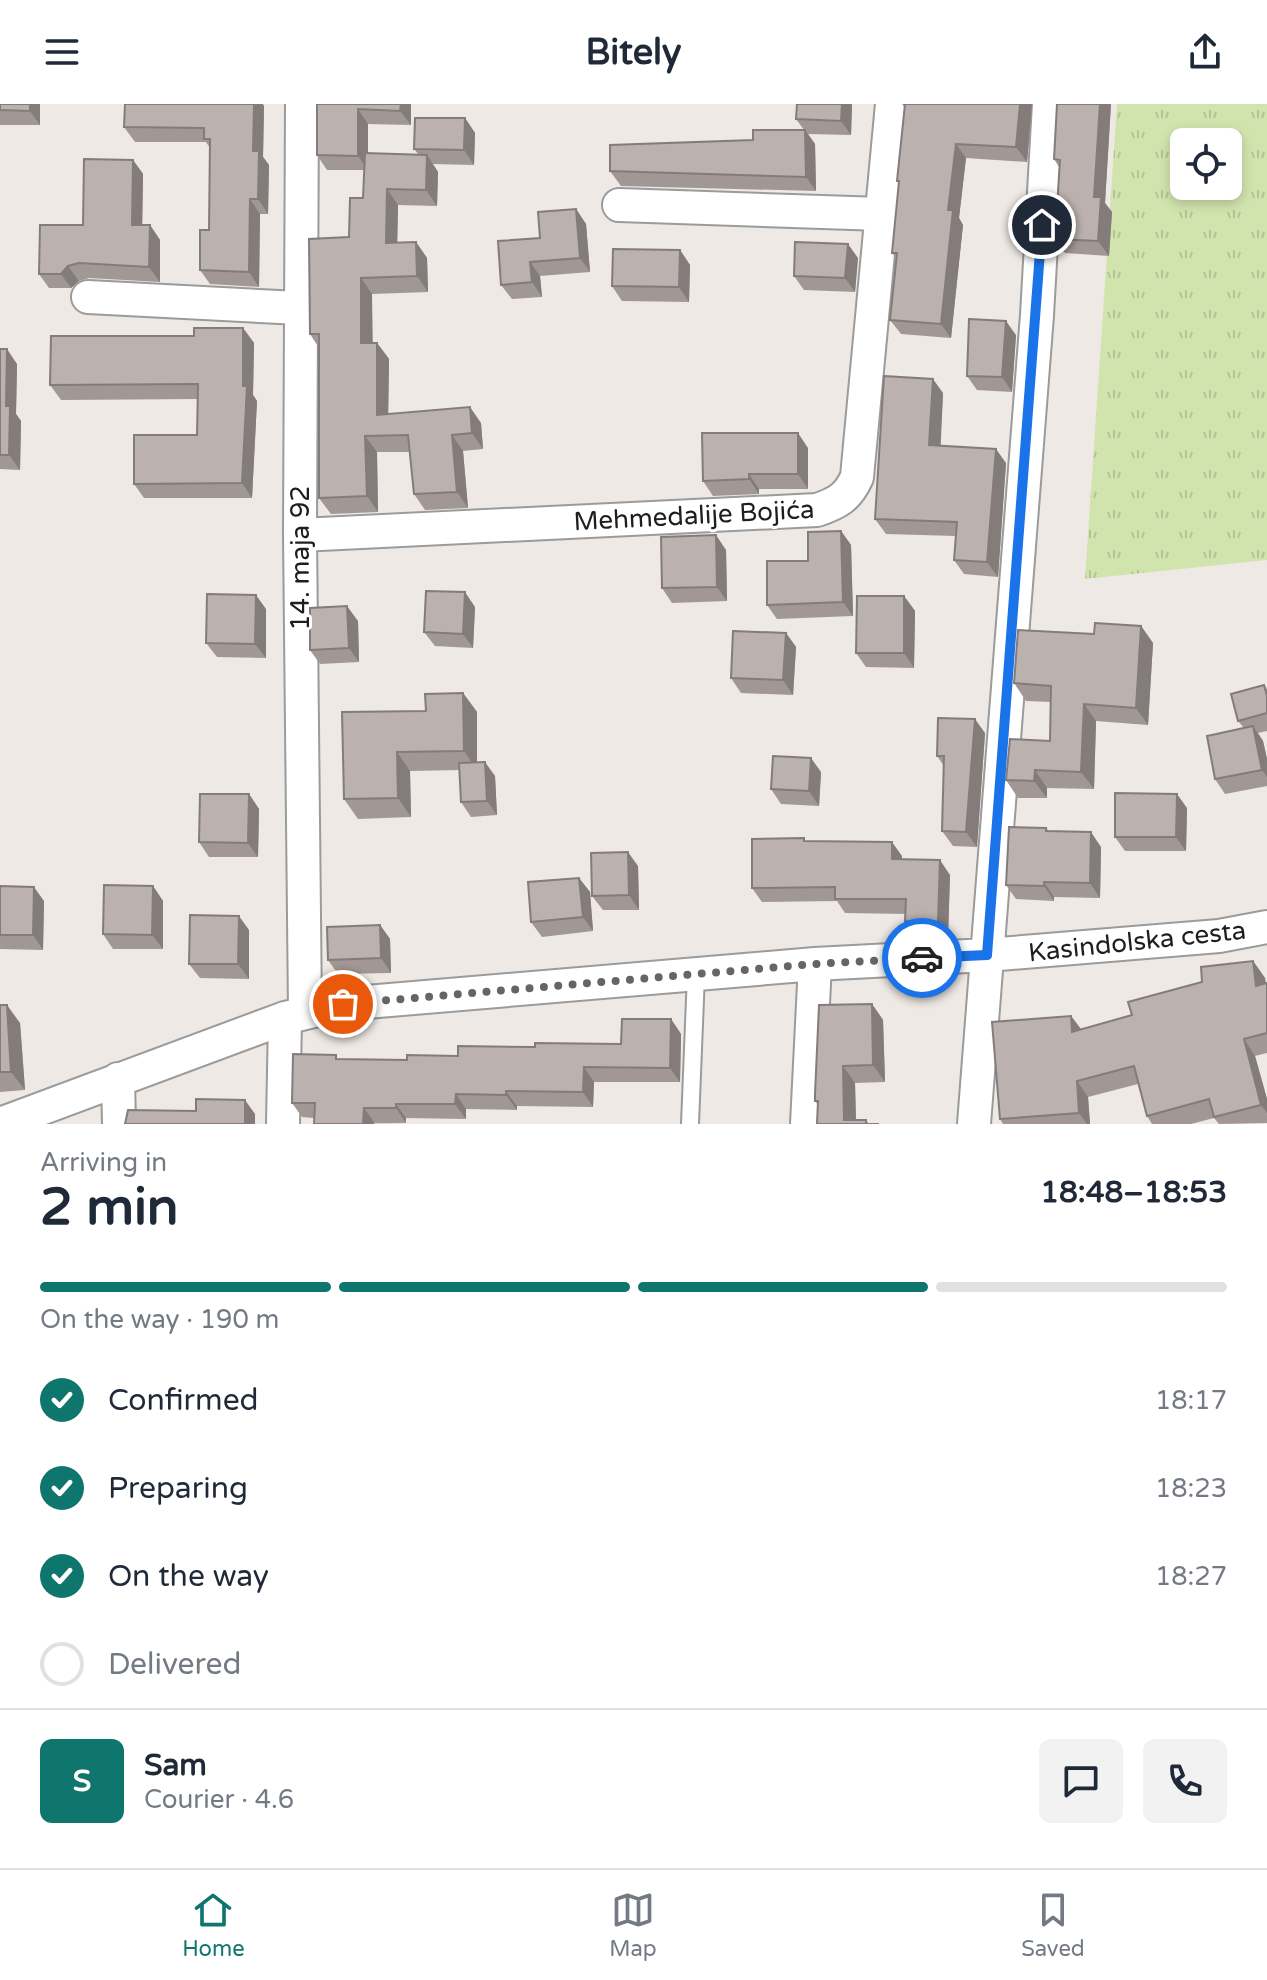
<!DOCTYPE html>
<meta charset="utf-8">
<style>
body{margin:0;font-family:"Varela Round",sans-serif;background:#f2f2f3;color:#1f2937;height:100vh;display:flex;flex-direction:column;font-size:30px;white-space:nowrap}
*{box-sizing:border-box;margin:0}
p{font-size:26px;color:#747a83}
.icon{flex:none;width:44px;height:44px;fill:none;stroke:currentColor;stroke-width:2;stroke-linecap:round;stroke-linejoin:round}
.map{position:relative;height:1020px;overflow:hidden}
.details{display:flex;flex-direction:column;background:#fff;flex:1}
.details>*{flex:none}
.buttons{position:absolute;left:1170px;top:24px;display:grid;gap:16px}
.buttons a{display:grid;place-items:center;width:72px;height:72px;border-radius:12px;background:#fff;box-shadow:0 4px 12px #0003;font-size:40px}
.pin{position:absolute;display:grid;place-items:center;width:68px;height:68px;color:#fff;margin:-34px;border:4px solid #fff;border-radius:50%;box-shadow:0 2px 8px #0007}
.courier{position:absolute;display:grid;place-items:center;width:80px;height:80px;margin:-40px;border:6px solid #1a73e8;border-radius:50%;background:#fff;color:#222;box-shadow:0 2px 10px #0007}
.head em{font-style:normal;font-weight:700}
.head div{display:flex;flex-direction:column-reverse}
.head{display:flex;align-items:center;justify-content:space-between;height:136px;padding:0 40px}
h1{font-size:52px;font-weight:700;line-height:60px}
.bar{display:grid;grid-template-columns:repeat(4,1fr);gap:12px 8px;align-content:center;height:96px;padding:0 40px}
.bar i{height:10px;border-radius:6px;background:#e0e1e3}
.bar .on{background:#0f766e}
.bar p{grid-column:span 4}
.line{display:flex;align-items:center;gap:20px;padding:0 40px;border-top:2px solid #e0e1e3}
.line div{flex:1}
.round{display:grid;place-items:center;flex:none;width:84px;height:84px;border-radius:12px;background:#f2f2f3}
ol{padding:0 40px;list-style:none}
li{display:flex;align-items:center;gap:24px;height:88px}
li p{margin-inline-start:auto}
li .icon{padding:8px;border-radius:50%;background:#0f766e;color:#fff;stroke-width:4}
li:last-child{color:#747a83}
li i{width:44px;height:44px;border:4px solid #e0e1e3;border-radius:50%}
header{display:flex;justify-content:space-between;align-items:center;height:104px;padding:0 40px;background:#fff;font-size:36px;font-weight:700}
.tab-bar{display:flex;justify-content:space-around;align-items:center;height:112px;border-top:2px solid #e0e1e3;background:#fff;font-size:22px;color:#747a83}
.tab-bar a{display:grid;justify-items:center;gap:4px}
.tab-bar .on{color:#0f766e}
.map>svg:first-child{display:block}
.grass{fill:url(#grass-tufts);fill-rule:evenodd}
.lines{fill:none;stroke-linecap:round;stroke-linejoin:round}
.lane-casing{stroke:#9b9b9b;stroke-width:20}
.street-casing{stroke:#9b9b9b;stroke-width:36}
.lane{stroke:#fff;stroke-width:16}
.street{stroke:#fff;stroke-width:32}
.wall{fill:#a19896}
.shaded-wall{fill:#837c7a}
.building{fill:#bbb1ae;stroke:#837c7a;stroke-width:2}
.done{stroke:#676563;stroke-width:8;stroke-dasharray:0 14.4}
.route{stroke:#1a73e8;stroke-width:10}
.labels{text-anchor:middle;stroke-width:6;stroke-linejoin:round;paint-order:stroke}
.street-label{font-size:26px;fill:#1e1e1e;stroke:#fff}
</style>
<header><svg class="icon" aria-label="menu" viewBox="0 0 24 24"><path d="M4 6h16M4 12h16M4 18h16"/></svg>Bitely<svg class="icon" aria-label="share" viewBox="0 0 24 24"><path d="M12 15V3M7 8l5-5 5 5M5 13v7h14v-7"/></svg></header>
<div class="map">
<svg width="1267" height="1020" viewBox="0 0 1267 1020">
<defs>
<pattern id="grass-tufts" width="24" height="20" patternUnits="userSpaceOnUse" patternTransform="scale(2)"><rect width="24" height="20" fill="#d2e4ae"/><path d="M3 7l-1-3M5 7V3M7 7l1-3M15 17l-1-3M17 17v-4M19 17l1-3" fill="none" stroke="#b4c395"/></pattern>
</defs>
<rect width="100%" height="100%" fill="#eee9e4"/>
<!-- grass -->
<path class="grass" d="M1117 0H1267V456L1085 475ZM1184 38H1228V82H1184Z"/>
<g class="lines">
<defs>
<path id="lane" d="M690 1020 696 870"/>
<path id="street" d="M302 0 300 431 305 907
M619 101 882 110
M88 193 299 204
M300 431 817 406C838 399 848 393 857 373L892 0
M118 975 119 1020
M0 1020 285 914 343 900 815 860 987 851 1219 832 1267 823
M283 1020 285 914
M807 1020 815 860
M974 1020 1037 211 1049 0"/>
</defs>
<!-- lane casing -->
<use href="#lane" class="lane-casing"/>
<!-- street casing -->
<use href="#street" class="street-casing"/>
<!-- lane -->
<use href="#lane" class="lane"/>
<!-- street -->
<use href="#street" class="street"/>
</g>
<!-- wall -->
<path class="wall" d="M0 0H40V21H0Z
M317 0H411V21L368 20V50L419 51 414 45 465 14 475 29 474 61 433 60 438 68 437 102 398 101 397 139 416 138 427 154 428 188 372 190V239H377L389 255 388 310 481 319 483 345 463 347 468 404 425 406 414 390 410 348H377L378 408 331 410 319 394V244L310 230 349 133 363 94 364 66H327L317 51Z
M852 0 851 31 808 30 815 40 816 87 621 82 610 67 804 26 796 15Z
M902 0H1032L1027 58 966 54 959 114 963 121 951 234 901 230 890 216 896 154 892 149 899 80 897 77 905 4Z
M1057 0H1111L1105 99 1112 108 1109 152 1065 149 1055 135 1059 63 1054 55Z
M264 2 263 53 269 61 268 110H260L259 183 210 180 200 166 209 126 210 44 206 38H135L124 23Z
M133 56 143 70 142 121H150L160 136V178L89 174 79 177 71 184H49L39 170 83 121Z
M576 105 586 120 590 168 540 172 542 193 512 195 501 181 540 134Z
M680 146 690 161 689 198 622 197 612 182Z
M858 154 855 188 804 186 794 172Z
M243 224 254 239 253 291 257 297 252 394H144L134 380 197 331 198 295 61 296 50 281 194 232Z
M1016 231 1012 288 977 286 967 272Z
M0 245 17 260 16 310 21 317 20 366 0 365Z
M943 289 940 342 1006 359 998 473 964 470 954 456 956 432 886 430 875 415Z
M808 344V385H759V390L713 392 703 377Z
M841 427 851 441 853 512 777 515 767 501 808 457Z
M726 446 727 497 672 499 662 484Z
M904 492 915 507 914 564 866 563 856 549Z
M475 503 473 544 435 542 424 528Z
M266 505V554L217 553 206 539Z
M358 517 359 558 320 560 310 546Z
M1141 522 1153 539 1148 621 1096 617 1094 685 1047 684V694H1018L1006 676 1050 637 1051 598 1026 597 1014 579 1094 530Z
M786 529 796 543 793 591 741 589 731 574Z
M1264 581 1267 585V627L1258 629 1263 637 1267 655V682L1225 690 1215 675 1244 624 1238 617Z
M463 589 477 608V658L495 672 497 711 471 713 461 698 460 666 410 667 411 713 358 715 344 695 426 607Z
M985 629 977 743 953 742 942 727 944 662 937 652Z
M821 668 819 702 781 700 771 685Z
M249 690 259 705 258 753H209L199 738Z
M1187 704 1186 747H1125L1115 733Z
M1046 724 1049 727 1101 743 1100 794 1054 793V797L1016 795 1006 781Z
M807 737 902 752V755L950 771 948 833 916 832 905 817 906 810 845 809 837 797 762 798 752 784Z
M638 762 639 806H603L592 792Z
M579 774 590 788 593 827 542 833 531 818Z
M0 782 44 797 43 846 0 845Z
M153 782 163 797V845H113L103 830Z
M380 821 390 835 391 869 338 870 328 856Z
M249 826V875L200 874 189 860Z
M1253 857 1265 874 1266 879H1267V949L1255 952 1267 995V1019L1219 1020 1214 1014 1191 1020H1152L1147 1012 1138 980 1088 993 1090 1020H1003L1000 1015 1071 912 1081 925 1132 911 1202 878Z
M872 900 883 916 885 978 855 979 856 1016H866L869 1020H817L818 1001 815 997Z
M0 901 20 919 25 986 0 988Z
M671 915 681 930 680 978H594L593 1003 517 1002V1006L466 1005V1015L406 1014V1019L314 1020V1014L302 1013 292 999 339 955 407 956 458 952 535 943 621 940Z"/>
<!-- shaded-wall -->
<path class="shaded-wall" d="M30 0H40V21L30 7Z
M254 0H263L264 2 263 53 269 61 268 110 258 95 253 47Z
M401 0H411V21L400 7Z
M842 0H852L851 31 841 17Z
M1020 0H1032L1027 58 1016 43Z
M1100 0H1111L1105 99 1112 108 1109 152 1098 137 1094 93Z
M358 5 368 20V66L358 52Z
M465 14 475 29 474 61 464 46Z
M805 26 815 40 816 87 806 73Z
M956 40 966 54 959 114 963 121 951 234 941 220 948 106Z
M427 51 438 68 437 102 426 86Z
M133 56 143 70 142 136 132 121Z
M387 85 398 101 397 155 386 139Z
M250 95 260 110 259 183 249 168Z
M576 105 586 120 590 168 580 154Z
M150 121 160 136V178L149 163Z
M416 138 427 154 428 188 417 172Z
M848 140 858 154 855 188 845 174Z
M680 146 690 161 689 198 679 183Z
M530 158 540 172 542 193 532 178Z
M68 162 79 177 71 184 61 170Z
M361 174 372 190 373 255 361 239Z
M1006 217 1016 231 1012 288 1002 273Z
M243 224 254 239 253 291 257 297 252 394 242 379Z
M377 239 389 255 388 327 377 311Z
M7 245 17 260 16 310 21 317 20 366 9 351 6 302Z
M933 275 943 289 940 356 929 341Z
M470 303 481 319 483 345 472 329Z
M798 329 808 344V385L798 370Z
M452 331 463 347 468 404 457 388Z
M365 332 377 348 378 408 367 392Z
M996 345 1006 359 998 473 987 458Z
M749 370 759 385V390L749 375Z
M841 427 851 441 853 512 843 498Z
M716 431 726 446 727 497 717 483Z
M465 488 475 503 473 544 463 530Z
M256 491 266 505V554L255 540Z
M904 492 915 507 914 564 904 549Z
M347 502 358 517 359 558 349 544Z
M1141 522 1153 539 1148 621 1136 604Z
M786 529 796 543 793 591 783 576Z
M463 589 477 608V666L464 647Z
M1084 600 1096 617 1094 685 1081 668Z
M975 615 985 629 977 743 966 728Z
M1253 622 1263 637 1267 655V673L1262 666Z
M397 648 410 667 411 713 398 694Z
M811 654 821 668 819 702 809 687Z
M485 658 495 672 497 711 487 697Z
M1035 666 1047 684V694L1034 677Z
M249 690 259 705 258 753 248 739Z
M1177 690 1187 704 1186 747 1176 733Z
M1091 728 1101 743 1100 794 1090 779Z
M892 738 902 752V770L892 755Z
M628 748 638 762 639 806 629 791Z
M940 756 950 771 948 833 938 818Z
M579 774 590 788 593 827 583 813Z
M1044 778 1054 793V797L1044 782Z
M153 782 163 797V845L152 831Z
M34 783 44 797 43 846 33 831Z
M239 812 249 826V875L238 860Z
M380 821 390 835 391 869 381 854Z
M1253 857 1265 874 1267 893 1256 882Z
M872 900 883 916 885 978 873 961Z
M7 901 20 919 25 986 11 968Z
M1071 912 1083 928H1072Z
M671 915 681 930 680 978 670 964Z
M1244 935 1255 952 1267 995V1009L1261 1001Z
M843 962 855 979 856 1020 844 1016Z
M584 963 594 978 593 1003 583 988Z
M1077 977 1088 993 1090 1020H1087L1079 1009Z
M506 987 517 1002V1006L506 991Z
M456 990 466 1005V1015L455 1000Z
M245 996 255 1010V1020H245Z
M396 1000 406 1014V1019L396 1004Z
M364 1004 374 1018V1020H363Z"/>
<!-- building -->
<path class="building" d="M0 0H30V7L0 6Z
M125 0H254L253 47H259L258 95H250L249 168 200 166V126H209L210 35H204V24L124 23Z
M317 0H401L400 7 358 5V52L317 51Z
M797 0H842L841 17 796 15Z
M905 0H1020L1016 43 956 40 948 106H953L941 220 890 216 897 149H892L899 77H897Z
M1057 0H1100L1094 93H1101L1098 137 1055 135 1060 56 1054 55Z
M415 14H465L464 46 414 45Z
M753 26H805L806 73 610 67V41L753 36Z
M365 49 427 51 426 86 387 85 386 139 416 138 417 172 361 174V239H377V311L470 303 472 329 452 331 457 388 414 390 408 331 365 332 367 392 319 394V230H310L309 135 349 133 350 94H363Z
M84 55 133 56 132 121H150L149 163 79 159 68 162 61 170H39L40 121H83Z
M576 105 580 154 530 158 532 178 501 181 498 137 540 134 538 108Z
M795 138 848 140 845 174 794 172Z
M613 145 680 146 679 183 612 182Z
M969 215 1006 217 1002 273 967 272Z
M194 224H243V282H247L242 379 134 380V331H197L198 280 50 281 51 232H194Z
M0 245H7L6 302H10L9 351H0Z
M884 272 933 275 929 341 996 345 987 458 954 456 957 418 875 415Z
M702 329H798V370H749V375L703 377Z
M841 427 843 498 767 501V457H808V428Z
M716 431 717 483 662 484 661 433Z
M426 487 465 488 463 530 424 528Z
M207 490 256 491 255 540 206 539Z
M857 492H904V549H856Z
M347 502 349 544 310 546V504Z
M1095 519 1141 522 1136 604 1084 600 1081 668 1035 666 1034 677 1006 676 1010 635 1050 637 1051 582 1014 579 1018 526 1094 530Z
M733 527 786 529 783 576 731 574Z
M1264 581 1267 592V609L1238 617 1231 590Z
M463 589 464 647 397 648 398 694 344 695 342 608 426 607 425 590Z
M938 614 975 615 966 728 942 727 944 652H937Z
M1253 622 1262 666 1215 675 1207 632Z
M773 652 811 654 809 687 771 685Z
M485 658 487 697 461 698 459 659Z
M1115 689 1177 690 1176 733H1115Z
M200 690H249L248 739 199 738Z
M1009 723 1046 724V727L1091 728 1090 779 1044 778V782L1006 781Z
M804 734V737L892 738V755L940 756 938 818 905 817 906 795H835V783L752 784V735Z
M628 748 629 791 592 792 591 749Z
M579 774 583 813 531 818 528 778Z
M104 781 153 782 152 831 103 830Z
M0 782 34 783 33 831H0Z
M190 811 239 812 238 860H189Z
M380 821 381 854 328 856 327 823Z
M1253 857 1256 882 1267 879V929L1244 935 1261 1001 1214 1013 1209 995 1147 1012 1134 962 1077 977 1079 1009 1000 1015 992 918 1071 912 1072 928 1132 911 1128 898 1202 878 1201 863Z
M872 900 873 961 843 962 844 1016H866V1020H879H817L818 997H815V990L819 901Z
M0 901H7L11 968H0Z
M622 915H671L670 964 584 963 583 988 506 987V991L456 990 455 1000H396V1004H364L363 1020H314L315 999H292L293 950 336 951V955L407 956V951L458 952V942L535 943V939L621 940Z
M196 995 245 996V1020H125L128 1006 196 1007Z"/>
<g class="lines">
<!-- done -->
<path class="done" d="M343 900 815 860 922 854"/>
<!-- route -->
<path class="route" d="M922 854 987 851 1042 121"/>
</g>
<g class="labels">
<!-- street labels -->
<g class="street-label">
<text transform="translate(694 411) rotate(-3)" y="9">Mehmedalije Bojića</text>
<text transform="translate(300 454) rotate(-90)" y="9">14. maja 92</text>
<text transform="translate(1137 837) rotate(-6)" y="9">Kasindolska cesta</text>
</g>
</g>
</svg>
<div class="buttons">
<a><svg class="icon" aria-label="locate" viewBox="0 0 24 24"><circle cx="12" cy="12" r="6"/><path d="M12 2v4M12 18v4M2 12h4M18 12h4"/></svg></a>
</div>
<div class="pin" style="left:343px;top:900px;background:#ea580c"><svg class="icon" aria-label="bag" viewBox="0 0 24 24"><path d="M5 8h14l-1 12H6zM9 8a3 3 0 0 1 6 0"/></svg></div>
<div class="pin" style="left:1042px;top:121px;background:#1f2937"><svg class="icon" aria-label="home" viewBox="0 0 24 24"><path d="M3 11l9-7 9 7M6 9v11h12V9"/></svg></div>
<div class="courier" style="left:922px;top:854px"><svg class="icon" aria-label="car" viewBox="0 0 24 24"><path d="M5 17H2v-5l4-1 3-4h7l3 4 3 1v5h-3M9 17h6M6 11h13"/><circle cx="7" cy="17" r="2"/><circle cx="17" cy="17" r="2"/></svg></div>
</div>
<section class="details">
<div class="head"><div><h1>2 min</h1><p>Arriving in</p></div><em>18:48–18:53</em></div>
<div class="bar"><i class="on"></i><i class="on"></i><i class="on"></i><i></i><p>On the way · 190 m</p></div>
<ol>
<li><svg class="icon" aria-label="check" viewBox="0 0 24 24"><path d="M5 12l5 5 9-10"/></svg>Confirmed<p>18:17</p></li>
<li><svg class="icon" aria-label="check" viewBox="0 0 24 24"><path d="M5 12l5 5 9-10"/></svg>Preparing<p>18:23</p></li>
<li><svg class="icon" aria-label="check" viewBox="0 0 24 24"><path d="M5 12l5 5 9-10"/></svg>On the way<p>18:27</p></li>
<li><i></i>Delivered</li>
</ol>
<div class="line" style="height:144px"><b class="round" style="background:#0f766e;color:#fff">S</b><div><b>Sam</b><p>Courier · 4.6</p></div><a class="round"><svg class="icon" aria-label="chat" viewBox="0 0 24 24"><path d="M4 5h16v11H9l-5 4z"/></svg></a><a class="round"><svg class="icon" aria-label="phone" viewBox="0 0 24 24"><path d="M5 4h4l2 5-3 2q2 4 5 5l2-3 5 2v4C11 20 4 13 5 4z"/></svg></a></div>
</section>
<nav class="tab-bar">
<a class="on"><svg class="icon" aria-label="home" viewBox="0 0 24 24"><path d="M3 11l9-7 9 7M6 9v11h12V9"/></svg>Home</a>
<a><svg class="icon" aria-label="map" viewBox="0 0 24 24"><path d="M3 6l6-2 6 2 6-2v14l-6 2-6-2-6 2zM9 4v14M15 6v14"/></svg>Map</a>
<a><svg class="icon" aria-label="saved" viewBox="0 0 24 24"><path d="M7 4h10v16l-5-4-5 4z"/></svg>Saved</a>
</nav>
